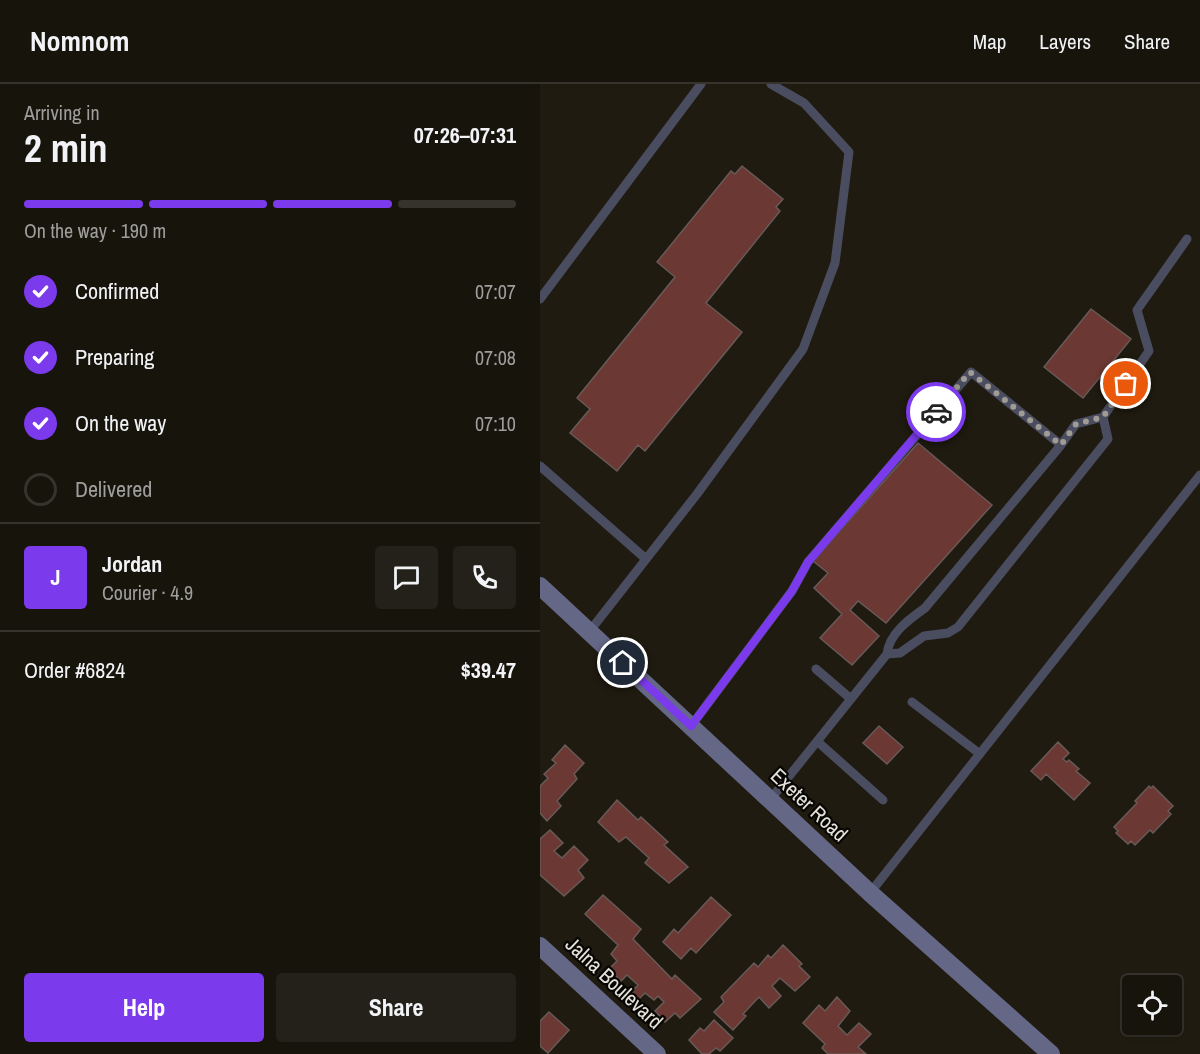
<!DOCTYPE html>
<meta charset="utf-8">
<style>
body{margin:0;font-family:"Archivo Narrow",sans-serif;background:#24211a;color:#f1f3f6;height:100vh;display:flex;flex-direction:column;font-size:22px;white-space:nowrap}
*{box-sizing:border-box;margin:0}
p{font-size:20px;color:#9e9e9d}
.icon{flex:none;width:33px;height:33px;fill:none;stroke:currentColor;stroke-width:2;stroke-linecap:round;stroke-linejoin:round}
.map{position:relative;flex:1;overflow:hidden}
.panel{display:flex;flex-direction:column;background:#17140c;width:540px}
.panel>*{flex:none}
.tools{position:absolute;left:582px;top:891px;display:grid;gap:12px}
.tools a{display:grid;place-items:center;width:60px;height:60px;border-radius:6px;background:#17140c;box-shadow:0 2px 4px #0004,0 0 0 2px #36332d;font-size:30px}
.pin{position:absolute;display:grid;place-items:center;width:51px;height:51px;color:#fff;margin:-26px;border:3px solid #fff;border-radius:50%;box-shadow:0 2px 6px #0007}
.courier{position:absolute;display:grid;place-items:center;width:60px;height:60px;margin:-30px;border:4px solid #7c3aed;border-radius:50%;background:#fff;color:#222;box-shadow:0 2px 8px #0007}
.headline em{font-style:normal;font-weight:700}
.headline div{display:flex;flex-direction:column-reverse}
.headline{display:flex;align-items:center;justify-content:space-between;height:102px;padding:0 24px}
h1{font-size:39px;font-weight:700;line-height:45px}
.bar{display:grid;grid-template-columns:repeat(4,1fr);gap:9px 6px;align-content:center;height:72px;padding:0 24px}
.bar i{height:8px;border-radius:4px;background:#36332d}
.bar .selected{background:#7c3aed}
.bar p{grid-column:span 4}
.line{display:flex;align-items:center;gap:15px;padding:0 24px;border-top:2px solid #36332d}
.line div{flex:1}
.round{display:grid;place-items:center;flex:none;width:63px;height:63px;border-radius:6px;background:#24211a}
ol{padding:0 24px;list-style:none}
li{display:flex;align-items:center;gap:18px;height:66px}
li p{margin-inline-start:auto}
li .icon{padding:6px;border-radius:50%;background:#7c3aed;color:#fff;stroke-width:4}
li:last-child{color:#9e9e9d}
li i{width:33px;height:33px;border:3px solid #36332d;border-radius:50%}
.button{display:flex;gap:12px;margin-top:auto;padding:12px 24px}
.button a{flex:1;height:69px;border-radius:6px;background:#7c3aed;color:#fff;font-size:24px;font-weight:700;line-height:69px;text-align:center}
.button a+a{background:#24211a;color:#f1f3f6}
header{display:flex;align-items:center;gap:36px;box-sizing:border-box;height:84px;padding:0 30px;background:#17140c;border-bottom:2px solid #36332d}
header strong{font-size:28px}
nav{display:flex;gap:33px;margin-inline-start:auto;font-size:21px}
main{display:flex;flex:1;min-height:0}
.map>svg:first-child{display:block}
.building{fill:#6b3833;stroke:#695a58;stroke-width:1.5}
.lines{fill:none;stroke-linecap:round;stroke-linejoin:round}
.lane{stroke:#4a4c60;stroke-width:9}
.secondary{stroke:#646786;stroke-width:18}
.done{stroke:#a09c94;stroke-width:6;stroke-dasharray:0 10.8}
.route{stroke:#7c3aed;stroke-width:8}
.labels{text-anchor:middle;stroke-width:4.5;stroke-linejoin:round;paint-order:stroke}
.street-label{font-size:21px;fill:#e5e2db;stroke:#070603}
</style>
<header>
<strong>Nomnom</strong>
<nav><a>Map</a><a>Layers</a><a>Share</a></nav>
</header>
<main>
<section class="panel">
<div class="headline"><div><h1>2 min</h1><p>Arriving in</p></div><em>07:26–07:31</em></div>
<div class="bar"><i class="selected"></i><i class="selected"></i><i class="selected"></i><i></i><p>On the way · 190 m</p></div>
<ol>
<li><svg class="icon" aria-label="check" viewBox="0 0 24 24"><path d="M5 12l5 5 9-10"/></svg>Confirmed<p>07:07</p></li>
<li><svg class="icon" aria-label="check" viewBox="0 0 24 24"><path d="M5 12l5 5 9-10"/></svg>Preparing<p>07:08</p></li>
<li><svg class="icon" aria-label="check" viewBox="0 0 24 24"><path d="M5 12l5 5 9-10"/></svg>On the way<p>07:10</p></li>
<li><i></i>Delivered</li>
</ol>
<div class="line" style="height:108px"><b class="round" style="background:#7c3aed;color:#fff">J</b><div><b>Jordan</b><p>Courier · 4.9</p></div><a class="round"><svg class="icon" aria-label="chat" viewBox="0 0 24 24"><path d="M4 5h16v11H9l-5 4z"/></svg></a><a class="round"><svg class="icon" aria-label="phone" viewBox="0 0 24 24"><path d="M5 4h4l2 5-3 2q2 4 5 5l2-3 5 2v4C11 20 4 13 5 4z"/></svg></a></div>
<div class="line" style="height:78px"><div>Order #6824</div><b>$39.47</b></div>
<div class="button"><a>Help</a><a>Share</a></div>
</section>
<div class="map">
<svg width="660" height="970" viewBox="0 0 660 970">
<rect width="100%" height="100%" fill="#1f1b10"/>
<!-- building -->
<path class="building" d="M202 82 243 115 236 123 240 127 166 219 202 248 105 367 98 361 77 387 30 349 50 325 37 314 135 193 117 178 191 87 195 90Z
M551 225 591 255 543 314 504 283Z
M378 359 452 421 346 539 318 517 310 526 339 552 312 581 280 554 302 530 274 504 288 489 273 477Z
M339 642 363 663 347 680 323 659Z
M518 658 529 669 523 675 527 678 529 676 539 685 536 687 550 699 534 716 506 690 501 696 491 687Z
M25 661 44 679 34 690 37 695 17 717 21 722 7 737 0 729V702L8 694 4 690 16 679 12 676Z
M609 702 611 704 613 702 633 722 628 727 631 730 613 749 610 746 595 761 591 757 588 760 576 749 578 747 574 743 597 719 595 717Z
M77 716 98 736 101 733 128 758 124 761 148 783 129 799 105 779 109 774 86 753 79 758 58 738Z
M10 746 23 759 14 767 22 774 34 762 48 776 38 786 44 794 24 812 0 791V755Z
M63 811 101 845 93 855 132 895 135 891 161 915 140 934 135 929 125 938 115 927 124 918 118 912 114 916 105 909 98 916 91 908 98 901 87 891 81 897 69 885 77 877 71 870 78 861 45 830Z
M171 813 191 831 156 869 151 864 141 875 123 858 134 845 138 849Z
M243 861 262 880 259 882 270 893 255 907 240 894 232 902 241 912 229 924 219 913 203 930 206 932 193 946 174 928 184 918 181 913 214 879 218 883 228 871 231 874Z
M297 913 310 927 298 942 307 951 319 939 331 950 318 963 326 970H288L282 964 285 960 263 939 279 921 285 927Z
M9 928 29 946 8 969 0 962V937Z
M174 936 193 954 180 967 176 964 169 970H162L149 956 160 944 164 947Z"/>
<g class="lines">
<!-- lane -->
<path class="lane" d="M0 215 161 0
M0 382 106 475
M49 548 157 410 263 265 295 179 309 68 264 19 231 0
M347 570 360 569 384 552 408 549 418 543 568 355 563 333
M276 585 311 615
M372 618 440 670
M151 642 252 507 268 478 431 288 521 361
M278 658 343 716
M230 716 347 570C349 550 368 536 385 524L521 361 536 340 563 333 609 267 597 226 647 155
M330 809 660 391"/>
<!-- secondary -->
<path class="secondary" d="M0 502 330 809 511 970
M0 862 117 970"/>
</g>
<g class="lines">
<!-- done -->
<path class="done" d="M396 328 430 288 521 361 536 340 563 333 586 300"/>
<!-- route -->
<path class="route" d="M83 579 151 642 252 507 268 478 396 328"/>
</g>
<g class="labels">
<!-- street labels -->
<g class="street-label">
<text transform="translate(269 721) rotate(43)" y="7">Exeter Road</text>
<text transform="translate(74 899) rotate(43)" y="7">Jalna Boulevard</text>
</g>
</g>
</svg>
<div class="tools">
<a><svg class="icon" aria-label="locate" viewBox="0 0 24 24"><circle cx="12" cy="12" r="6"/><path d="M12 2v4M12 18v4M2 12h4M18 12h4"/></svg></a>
</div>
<div class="pin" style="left:586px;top:300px;background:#ea580c"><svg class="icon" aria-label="bag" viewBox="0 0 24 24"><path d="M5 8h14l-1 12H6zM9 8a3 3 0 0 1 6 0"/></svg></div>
<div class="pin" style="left:83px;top:579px;background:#1f2937"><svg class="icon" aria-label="home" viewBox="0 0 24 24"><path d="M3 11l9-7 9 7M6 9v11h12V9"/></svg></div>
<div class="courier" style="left:396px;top:328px"><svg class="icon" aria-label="car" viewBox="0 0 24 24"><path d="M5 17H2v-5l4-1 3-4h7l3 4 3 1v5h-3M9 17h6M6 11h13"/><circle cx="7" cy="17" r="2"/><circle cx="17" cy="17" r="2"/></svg></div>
</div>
</main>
